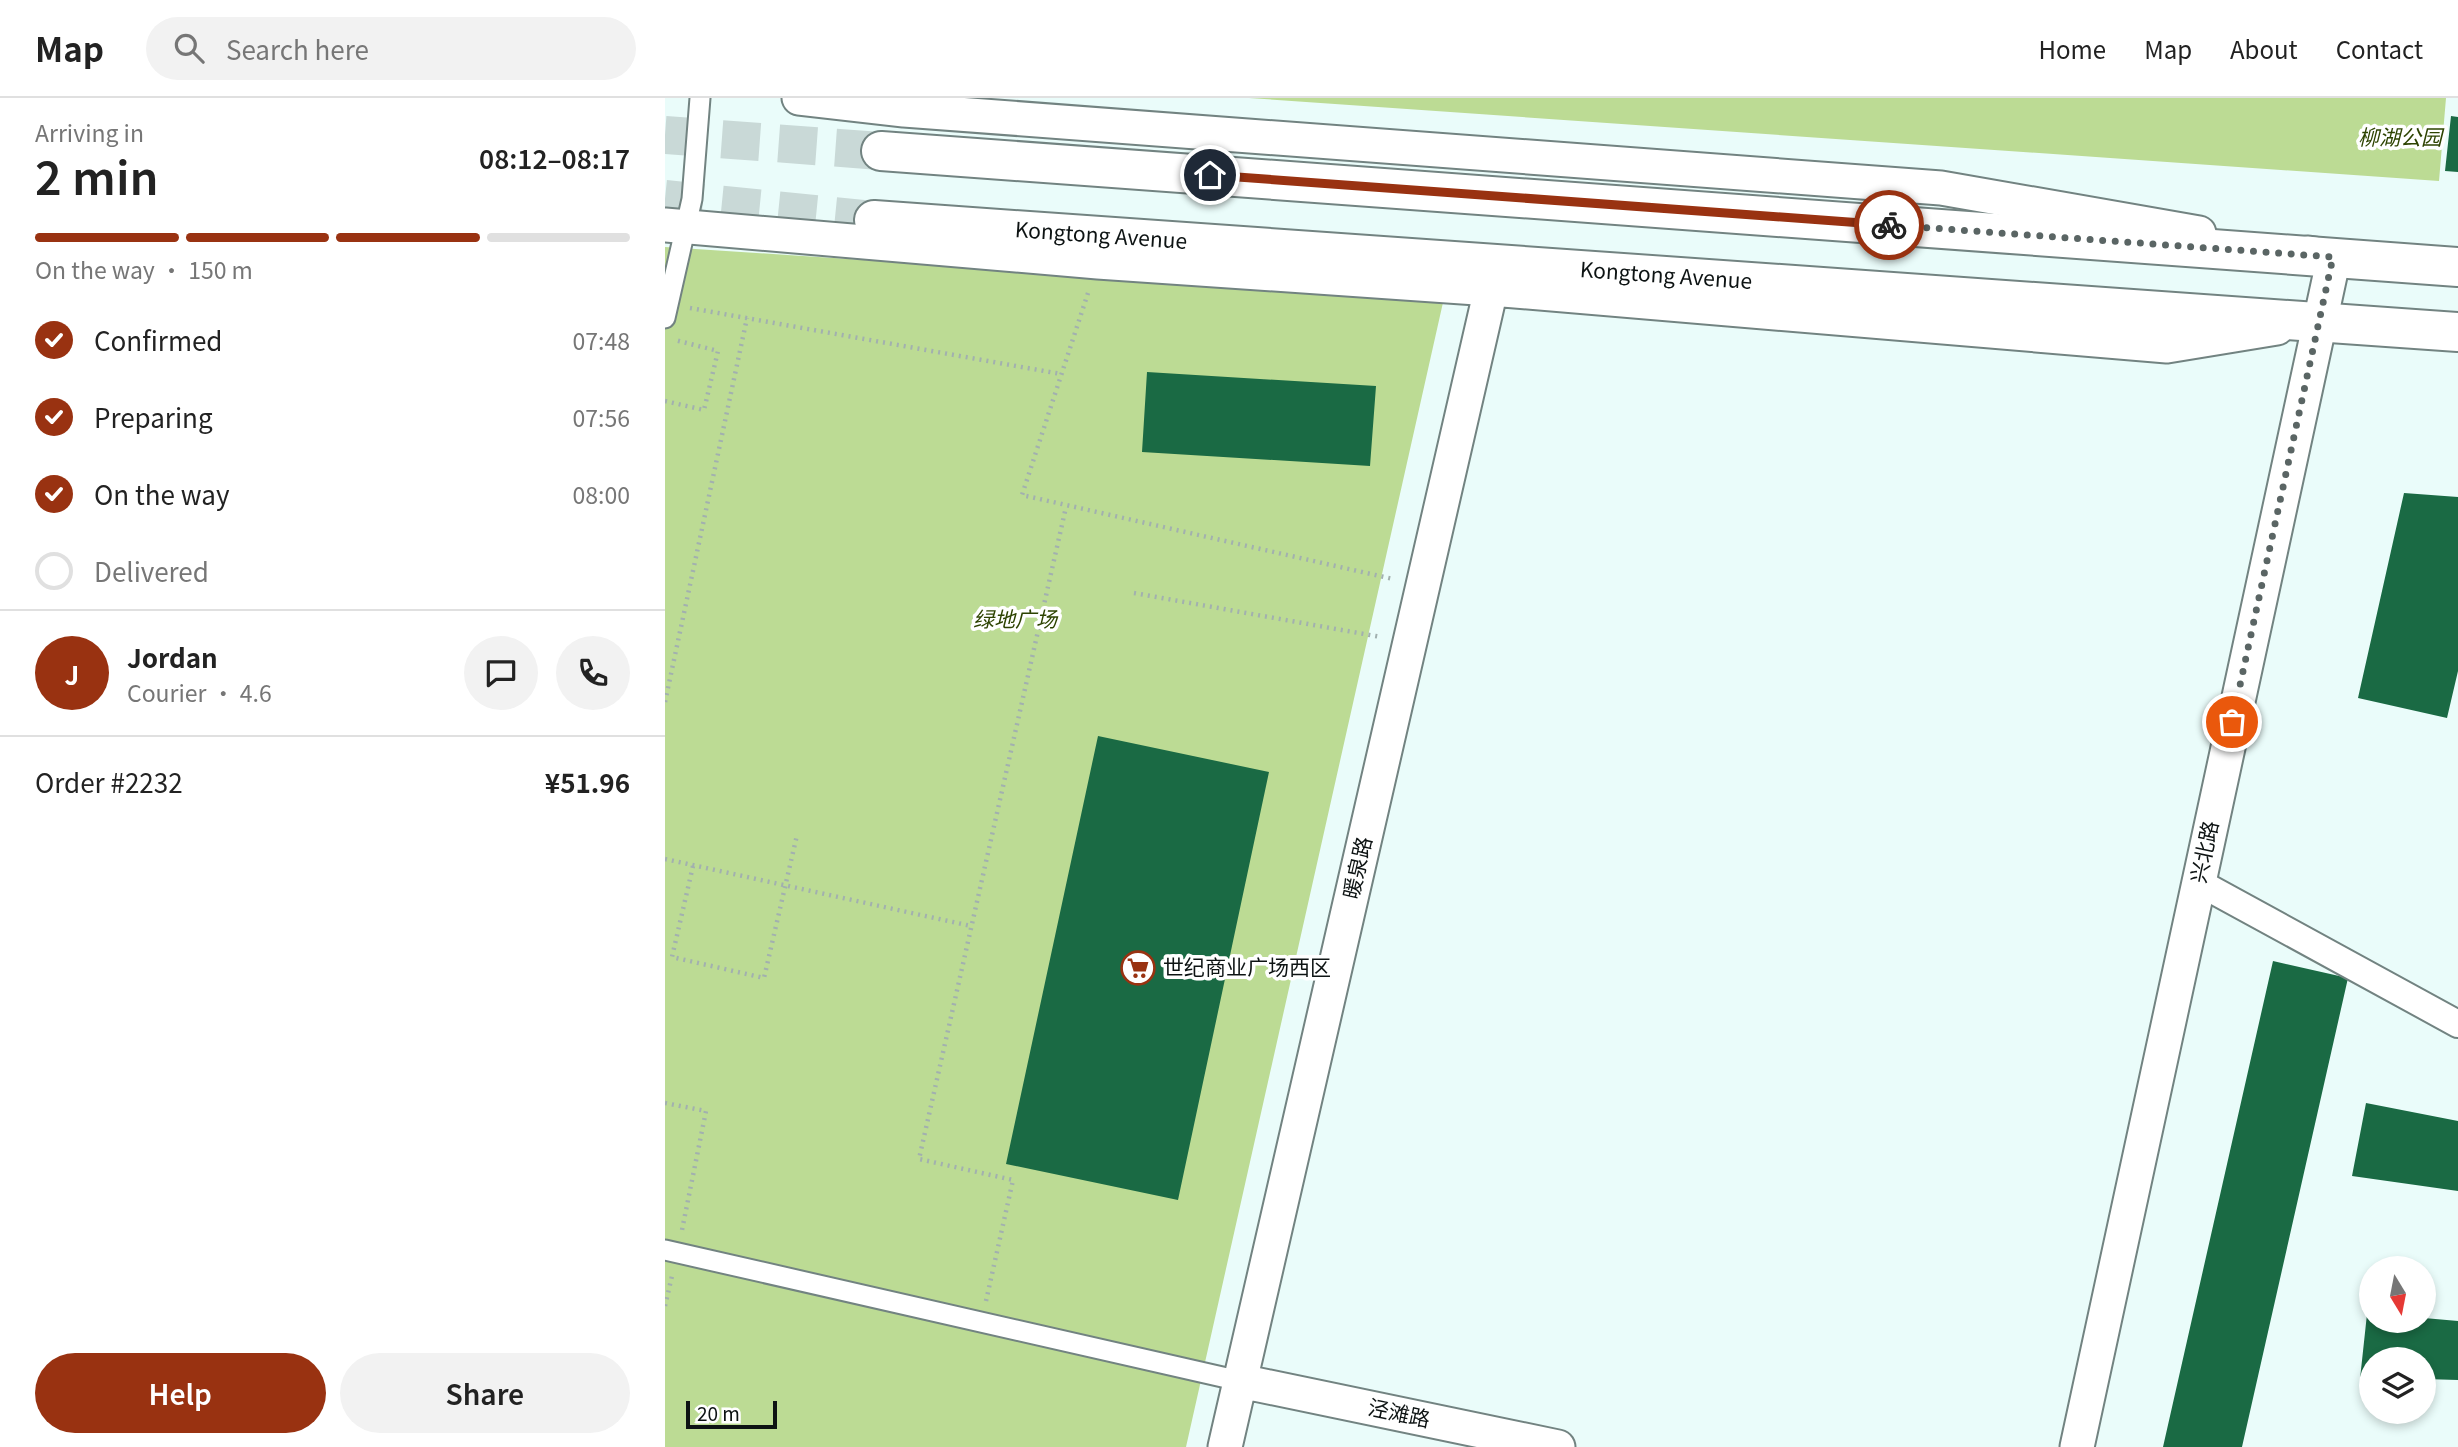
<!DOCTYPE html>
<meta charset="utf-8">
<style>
body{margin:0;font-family:Georgia,"Noto Sans SC",serif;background:#f2f2f2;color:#222;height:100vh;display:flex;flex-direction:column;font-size:26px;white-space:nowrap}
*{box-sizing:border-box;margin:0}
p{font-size:23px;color:#767676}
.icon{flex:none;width:38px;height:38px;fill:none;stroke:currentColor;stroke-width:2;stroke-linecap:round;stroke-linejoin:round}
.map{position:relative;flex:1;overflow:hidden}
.drawer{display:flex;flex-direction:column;background:#fff;width:665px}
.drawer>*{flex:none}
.needle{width:46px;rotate:170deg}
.tools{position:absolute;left:1694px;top:1158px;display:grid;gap:14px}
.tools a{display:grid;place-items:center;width:77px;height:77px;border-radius:50%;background:#fff;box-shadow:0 4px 10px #0003;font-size:35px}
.scale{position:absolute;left:21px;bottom:18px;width:91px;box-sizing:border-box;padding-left:7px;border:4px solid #0d1313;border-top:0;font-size:19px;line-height:24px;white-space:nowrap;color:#0d1313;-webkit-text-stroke:5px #fff;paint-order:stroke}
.pin{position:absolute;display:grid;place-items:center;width:60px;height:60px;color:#fff;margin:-30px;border:4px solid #fff;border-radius:50%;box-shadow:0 2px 7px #0007}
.courier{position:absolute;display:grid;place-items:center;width:70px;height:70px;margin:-35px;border:5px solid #993211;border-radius:50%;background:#fff;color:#222;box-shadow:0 2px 9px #0007}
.headline em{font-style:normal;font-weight:600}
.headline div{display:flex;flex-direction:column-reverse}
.headline{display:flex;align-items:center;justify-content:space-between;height:119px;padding:0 35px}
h1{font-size:46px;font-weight:600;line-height:52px}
.bar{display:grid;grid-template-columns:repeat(4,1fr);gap:10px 7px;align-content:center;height:84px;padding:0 35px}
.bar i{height:9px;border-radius:5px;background:#e0e0e0}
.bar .selected{background:#993211}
.bar p{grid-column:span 4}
.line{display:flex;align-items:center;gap:18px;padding:0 35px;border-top:2px solid #e0e0e0}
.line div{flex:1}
.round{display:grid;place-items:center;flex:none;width:74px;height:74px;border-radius:37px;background:#f2f2f2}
ol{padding:0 35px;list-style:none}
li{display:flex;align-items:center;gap:21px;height:77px}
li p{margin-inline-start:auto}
li .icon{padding:7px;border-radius:50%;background:#993211;color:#fff;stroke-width:4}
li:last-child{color:#767676}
li i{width:38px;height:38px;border:4px solid #e0e0e0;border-radius:50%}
.cta{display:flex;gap:14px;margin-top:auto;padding:14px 35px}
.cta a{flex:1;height:80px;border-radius:42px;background:#993211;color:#fff;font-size:28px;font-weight:600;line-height:80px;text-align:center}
.cta a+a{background:#f2f2f2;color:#222}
header{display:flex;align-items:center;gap:42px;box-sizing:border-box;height:98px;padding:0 35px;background:#fff;border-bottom:2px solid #e0e0e0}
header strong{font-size:33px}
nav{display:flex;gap:38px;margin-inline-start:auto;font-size:24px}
.search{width:490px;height:63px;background:#f2f2f2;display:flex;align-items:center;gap:18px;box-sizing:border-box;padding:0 24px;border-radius:38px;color:#767676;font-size:26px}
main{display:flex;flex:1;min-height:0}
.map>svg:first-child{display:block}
.green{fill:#bcdb94}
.building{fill:#1a6a44}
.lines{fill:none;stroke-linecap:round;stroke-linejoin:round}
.primary-tunnel{stroke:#c9d9d7;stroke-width:38;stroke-dasharray:38 19;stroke-linecap:butt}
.pedestrian-casing{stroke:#728381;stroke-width:23}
.minor-casing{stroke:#728381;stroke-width:30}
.tertiary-casing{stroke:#728381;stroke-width:37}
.primary-casing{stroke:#728381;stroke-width:42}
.path{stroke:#a2b0af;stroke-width:4.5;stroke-dasharray:2 5;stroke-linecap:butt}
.pedestrian{stroke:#fff;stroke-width:19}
.minor{stroke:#fff;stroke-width:26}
.tertiary{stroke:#fff;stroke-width:33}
.primary{stroke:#fff;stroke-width:38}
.done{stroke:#5a6564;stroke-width:7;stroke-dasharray:0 12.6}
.route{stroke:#993211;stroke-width:9}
.labels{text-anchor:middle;stroke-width:7;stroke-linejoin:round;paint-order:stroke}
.park-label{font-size:21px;font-style:italic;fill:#2d4301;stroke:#fff}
.street-label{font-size:21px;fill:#0d1313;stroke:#fff}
.poi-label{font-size:21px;fill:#0d1313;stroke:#fff;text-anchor:start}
</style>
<header>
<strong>Map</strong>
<div class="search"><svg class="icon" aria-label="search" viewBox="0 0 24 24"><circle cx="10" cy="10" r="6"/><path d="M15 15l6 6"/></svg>Search here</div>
<nav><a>Home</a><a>Map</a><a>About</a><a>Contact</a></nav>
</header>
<main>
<section class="drawer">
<div class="headline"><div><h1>2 min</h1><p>Arriving in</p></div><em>08:12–08:17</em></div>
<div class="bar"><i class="selected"></i><i class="selected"></i><i class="selected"></i><i></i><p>On the way · 150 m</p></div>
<ol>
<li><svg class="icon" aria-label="check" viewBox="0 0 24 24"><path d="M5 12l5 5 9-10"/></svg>Confirmed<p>07:48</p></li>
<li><svg class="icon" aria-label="check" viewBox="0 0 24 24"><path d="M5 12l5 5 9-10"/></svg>Preparing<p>07:56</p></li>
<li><svg class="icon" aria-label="check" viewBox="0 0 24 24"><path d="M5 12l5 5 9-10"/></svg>On the way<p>08:00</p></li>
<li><i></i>Delivered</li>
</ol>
<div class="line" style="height:126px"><b class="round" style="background:#993211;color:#fff">J</b><div><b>Jordan</b><p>Courier · 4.6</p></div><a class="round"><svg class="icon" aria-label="chat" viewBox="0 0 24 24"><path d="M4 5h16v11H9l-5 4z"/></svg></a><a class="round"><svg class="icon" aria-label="phone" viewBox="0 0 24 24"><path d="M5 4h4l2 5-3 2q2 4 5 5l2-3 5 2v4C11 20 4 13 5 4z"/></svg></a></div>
<div class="line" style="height:91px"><div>Order #2232</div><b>¥51.96</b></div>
<div class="cta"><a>Help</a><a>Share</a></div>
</section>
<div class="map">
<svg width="1793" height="1349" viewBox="0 0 1793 1349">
<rect width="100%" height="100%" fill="#eafcfa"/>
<!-- green -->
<path class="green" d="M584 0H1781L1774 83Z
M0 149 779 200 521 1349H0Z"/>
<!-- building -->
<path class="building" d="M1786 18 1793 19V74L1780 73Z
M482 274 711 288 705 368 477 354Z
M1739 395 1793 399V573L1782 620 1693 600Z
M433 638 604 674 513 1102 341 1066Z
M1608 863 1683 880 1577 1349H1498Z
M1701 1005 1793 1023V1093L1687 1078Z
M1702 1216H1706V1223H1759V1220L1793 1223V1282L1759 1281V1262H1706V1281H1695Z"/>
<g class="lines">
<!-- primary-tunnel -->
<path class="primary-tunnel" d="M0 37 216 53
M0 101 209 122"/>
<defs>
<path id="pedestrian" d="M0 220 27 101 35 0
M0 1152 575 1283"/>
<path id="minor" d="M1533 784 1793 926"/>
<path id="tertiary" d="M134 0 239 12 1276 90 1534 135
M0 127 433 164 826 191 1502 248 1612 230
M575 1283 893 1349
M560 1349 826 191
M1412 1349 1669 159 1643 155"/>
<path id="primary" d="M216 53 1793 169
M209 122 1793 234"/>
</defs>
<!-- pedestrian casing -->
<use href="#pedestrian" class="pedestrian-casing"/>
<!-- minor casing -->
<use href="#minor" class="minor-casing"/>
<!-- tertiary casing -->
<use href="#tertiary" class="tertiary-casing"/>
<!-- primary casing -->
<use href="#primary" class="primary-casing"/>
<!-- path -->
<path class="path" d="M423 195 357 397 728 481
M25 210 396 276
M0 303 39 312 53 253 10 242
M469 495 716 539
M0 604 82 220
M0 761 306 828
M28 768 7 859 99 880 132 737
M0 1005 41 1013 17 1132
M321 1203 348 1082 254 1061 401 409
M0 1208 7 1178"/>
<!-- pedestrian -->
<use href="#pedestrian" class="pedestrian"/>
<!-- minor -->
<use href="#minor" class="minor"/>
<!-- tertiary -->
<use href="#tertiary" class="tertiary"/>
<!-- primary -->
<use href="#primary" class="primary"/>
</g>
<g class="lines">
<!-- done -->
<path class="done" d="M1224 127 1668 159 1567 624"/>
<!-- route -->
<path class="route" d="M545 77 1224 127"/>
</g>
<!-- icons -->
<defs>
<symbol id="supermarket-ring" viewBox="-11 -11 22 22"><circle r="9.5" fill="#fff" stroke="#993211" stroke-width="1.5"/><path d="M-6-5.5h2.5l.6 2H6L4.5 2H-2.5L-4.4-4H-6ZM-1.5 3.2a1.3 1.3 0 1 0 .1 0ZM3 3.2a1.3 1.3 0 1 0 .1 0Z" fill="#993211"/></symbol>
</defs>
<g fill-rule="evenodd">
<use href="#supermarket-ring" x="454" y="851" width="38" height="38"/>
</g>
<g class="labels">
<!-- park labels -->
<g class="park-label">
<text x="1735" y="47">柳湖公园</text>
<text x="350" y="529">绿地广场</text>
</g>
<!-- street labels -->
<g class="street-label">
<text transform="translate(436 138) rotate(4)" y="7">Kongtong Avenue</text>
<text transform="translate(1001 178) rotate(4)" y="7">Kongtong Avenue</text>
<text transform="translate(1540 754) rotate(-78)" y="7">兴北路</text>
<text transform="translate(693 770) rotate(-77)" y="7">暖泉路</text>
<text transform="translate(734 1316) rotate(12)" y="7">泾滩路</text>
</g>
<!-- poi labels -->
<g class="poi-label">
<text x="498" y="877">世纪商业广场西区</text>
</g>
</g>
</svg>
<div class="tools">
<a><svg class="needle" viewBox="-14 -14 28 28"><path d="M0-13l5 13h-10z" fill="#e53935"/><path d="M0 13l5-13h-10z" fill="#767676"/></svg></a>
<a><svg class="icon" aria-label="layers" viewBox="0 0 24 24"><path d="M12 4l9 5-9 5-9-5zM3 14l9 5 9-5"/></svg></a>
</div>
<div class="scale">20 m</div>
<div class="pin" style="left:1567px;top:624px;background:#ea580c"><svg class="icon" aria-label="bag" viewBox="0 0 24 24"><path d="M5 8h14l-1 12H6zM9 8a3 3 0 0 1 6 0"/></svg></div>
<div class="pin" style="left:545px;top:77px;background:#1f2937"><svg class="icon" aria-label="home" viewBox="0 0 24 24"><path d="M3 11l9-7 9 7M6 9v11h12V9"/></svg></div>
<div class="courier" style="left:1224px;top:127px"><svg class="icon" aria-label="bike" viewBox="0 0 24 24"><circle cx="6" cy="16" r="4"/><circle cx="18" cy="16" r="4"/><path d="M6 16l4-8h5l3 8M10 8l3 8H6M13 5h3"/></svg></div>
</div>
</main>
